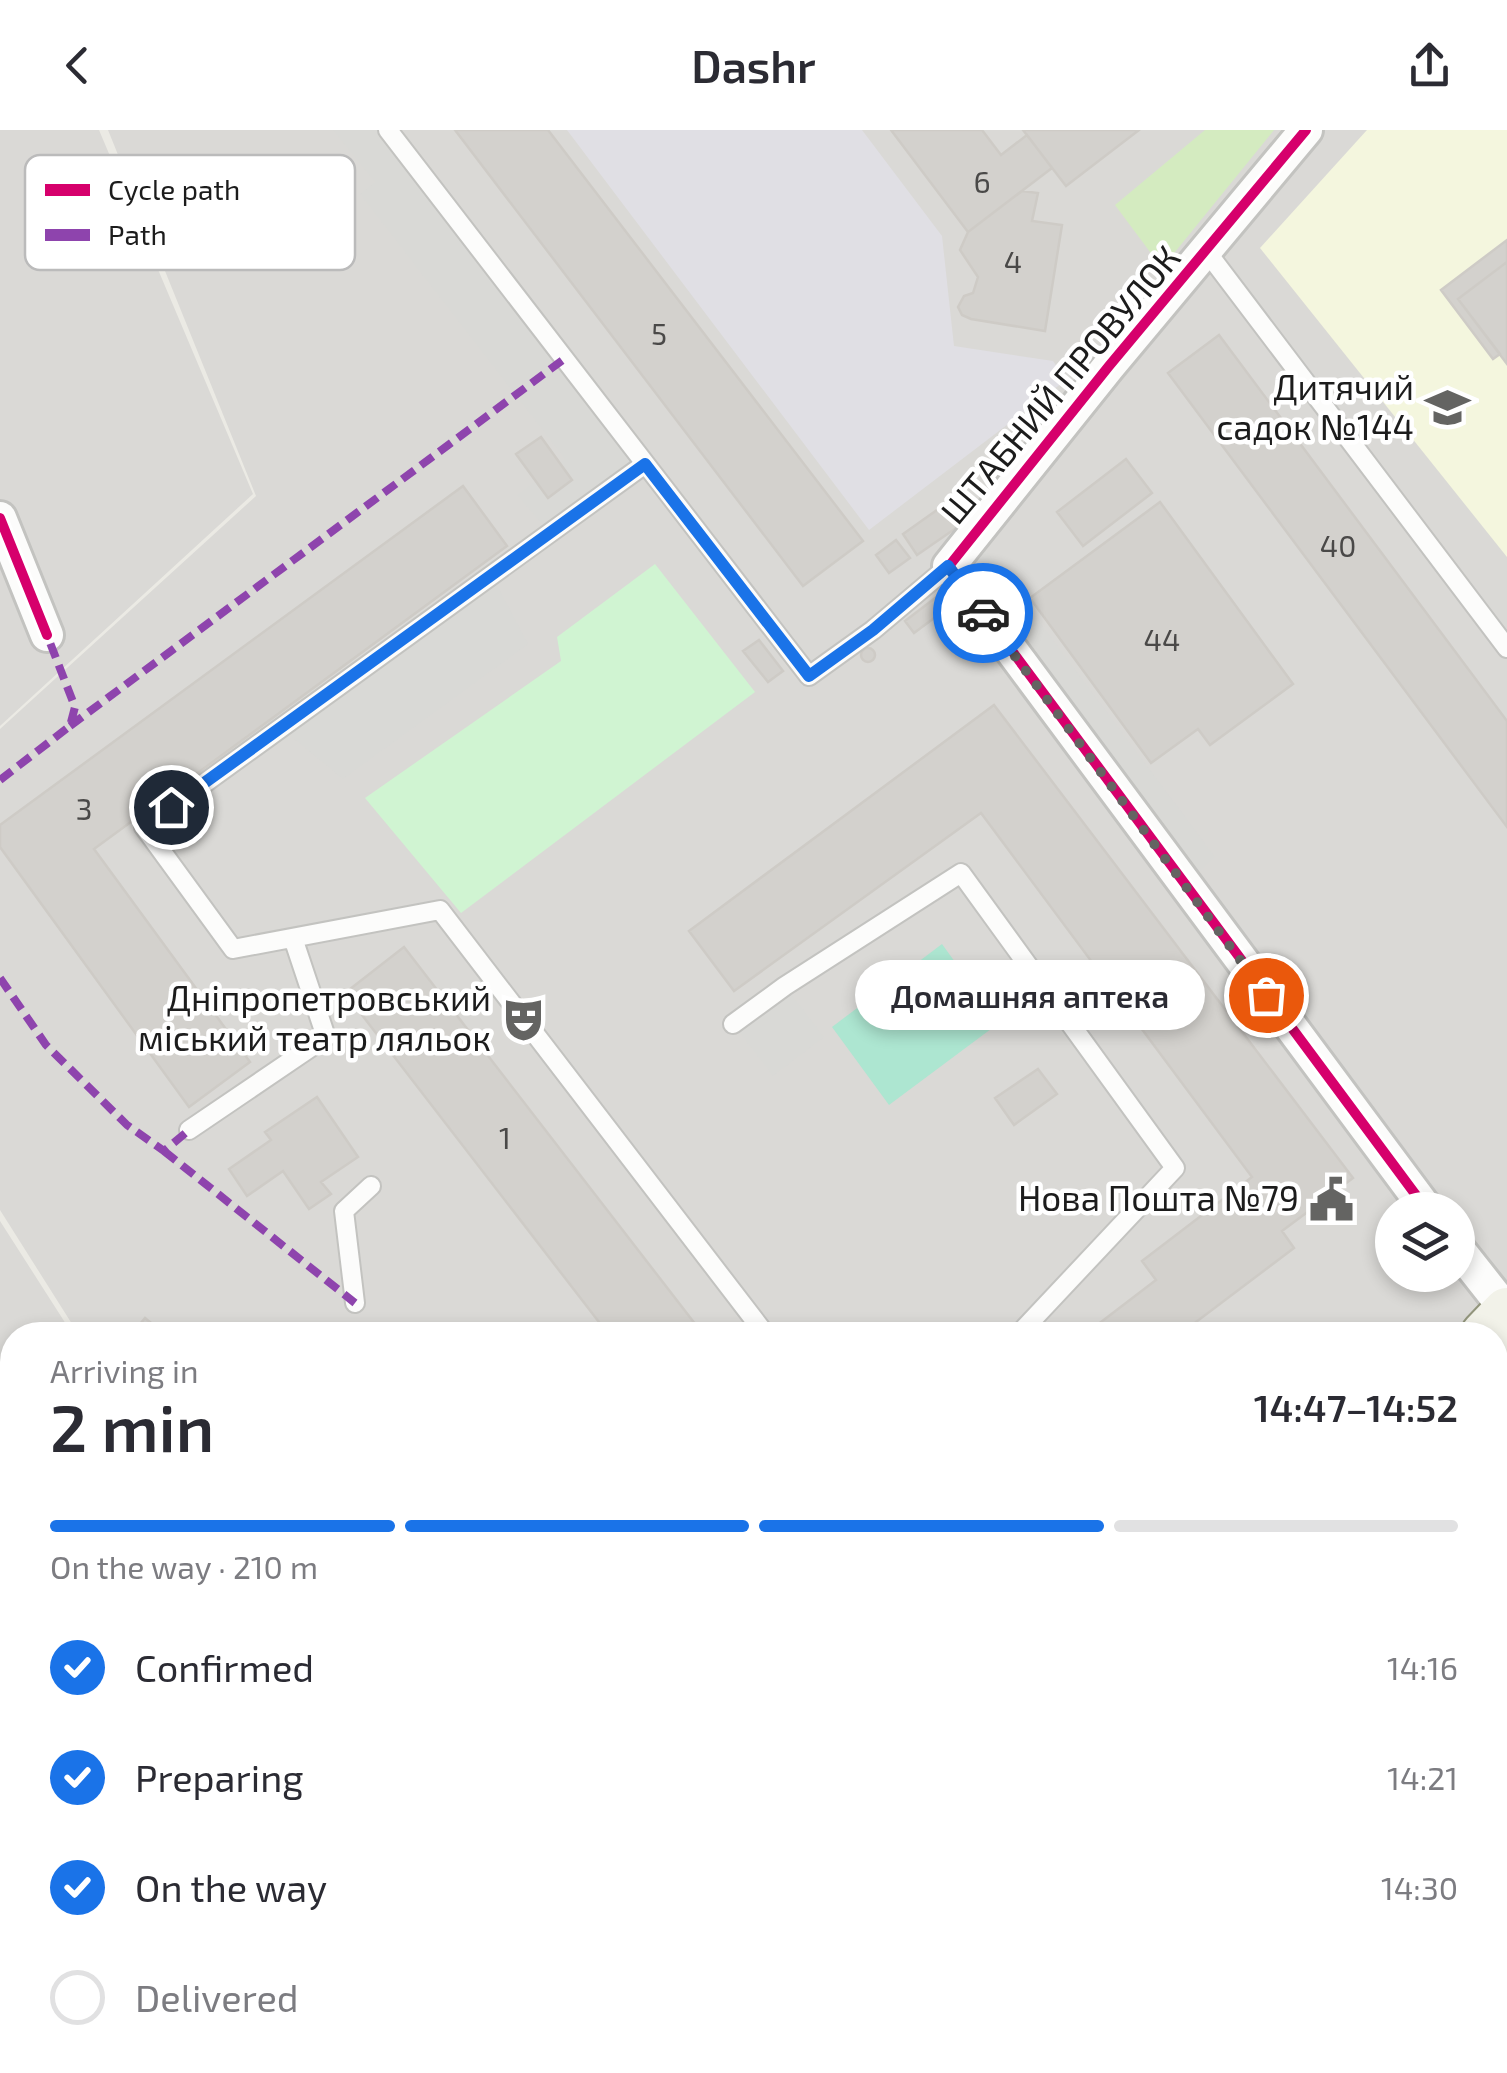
<!DOCTYPE html>
<meta charset="utf-8">
<style>
body{margin:0;font-family:"Exo 2",sans-serif;background:#f7f7f7;color:#2b2b33;height:100vh;display:flex;flex-direction:column;font-size:38px;white-space:nowrap}
*{box-sizing:border-box;margin:0}
p{font-size:32px;color:#7c7c81}
.icon{flex:none;width:55px;height:55px;fill:none;stroke:currentColor;stroke-width:2;stroke-linecap:round;stroke-linejoin:round}
.map{position:relative;flex:1;overflow:hidden}
.drawer{position:absolute;left:0px;top:1192px;width:1508px;height:752px;display:flex;flex-direction:column;background:#fff;border-radius:40px 40px 0 0;box-shadow:0 5px 15px #0003}
.drawer>*{flex:none}
.buttons{position:absolute;left:1375px;top:1062px;display:grid;gap:20px}
.buttons a{display:grid;place-items:center;width:100px;height:100px;border-radius:50%;background:#fff;box-shadow:0 5px 15px #0003;font-size:50px}
.pin{position:absolute;display:grid;place-items:center;width:85px;height:85px;color:#fff;margin:-42px;border:5px solid #fff;border-radius:50%;box-shadow:0 2px 10px #0007}
.courier{position:absolute;display:grid;place-items:center;width:100px;height:100px;margin:-50px;border:8px solid #1a73e8;border-radius:50%;background:#fff;color:#222;box-shadow:0 2px 12px #0007}
.bubble{position:absolute;height:70px;border-radius:35px;background:#fff;box-shadow:0 5px 15px #0003;font-size:32px;font-weight:600;line-height:70px;text-align:center}
.headline em{font-style:normal;font-weight:600}
.headline div{display:flex;flex-direction:column-reverse}
.headline{display:flex;align-items:center;justify-content:space-between;height:170px;padding:0 50px}
h1{font-size:65px;font-weight:600;line-height:75px}
.bar{display:grid;grid-template-columns:repeat(4,1fr);gap:15px 10px;align-content:center;height:120px;padding:0 50px}
.bar i{height:12px;border-radius:8px;background:#e1e1e2}
.bar .current{background:#1a73e8}
.bar p{grid-column:span 4}
ol{padding:0 50px;list-style:none}
li{display:flex;align-items:center;gap:30px;height:110px}
li p{margin-inline-start:auto}
li .icon{padding:10px;border-radius:50%;background:#1a73e8;color:#fff;stroke-width:4}
li:last-child{color:#7c7c81}
li i{width:55px;height:55px;border:5px solid #e1e1e2;border-radius:50%}
header{display:flex;justify-content:space-between;align-items:center;height:130px;padding:0 50px;background:#fff;font-size:45px;font-weight:600}
.map>svg:first-child{display:block}
.residential{fill:#dad9d6;fill-rule:evenodd}
.education{fill:#f4f6de}
.religious{fill:#d9d8d6}
.grass{fill:#d4ebc0}
.park{fill:#d0f4d2}
.pitch{fill:#ade6d1}
.parking{fill:#d9d9d6}
.plaza{fill:#e0dfe4}
.water{fill:#b6d5e0}
.building{fill:#d3d1cd;stroke:#cecbc6;stroke-width:2.5}
.lines{fill:none;stroke-linecap:round;stroke-linejoin:round}
.lane-casing{stroke:#c3c3c0;stroke-width:22}
.street-casing{stroke:#c3c3c0;stroke-width:38}
.secondary-casing{stroke:#92957c;stroke-width:52}
.lane{stroke:#fcfcfb;stroke-width:18}
.street{stroke:#fcfcfb;stroke-width:32}
.secondary{stroke:#f2f2e9;stroke-width:48}
.quiet{stroke:#8e44ad;stroke-width:8;stroke-dasharray:15 8;stroke-linecap:butt}
.cycleway-casing{stroke:#fff;stroke-width:16}
.cycleway{stroke:#d6006c;stroke-width:10}
.done{stroke:#646462;stroke-width:10;stroke-dasharray:0 18}
.route{stroke:#1a73e8;stroke-width:12}
.labels{text-anchor:middle;stroke-width:9;stroke-linejoin:round;paint-order:stroke}
.number-label{font-size:30px;fill:#4a4948}
.street-label{font-size:35px;fill:#1c1c1c;stroke:#fff}
.poi-label{font-size:35px;fill:#1c1c1c;stroke:#fff;text-anchor:end}
.key{fill:#fff;stroke:#bbb;stroke-width:2.5}
.key-label{font-size:28px;fill:#1c1c1c}
</style>
<header><svg class="icon" aria-label="back" viewBox="0 0 24 24"><path d="M15 5l-7 7 7 7"/></svg>Dashr<svg class="icon" aria-label="share" viewBox="0 0 24 24"><path d="M12 15V3M7 8l5-5 5 5M5 13v7h14v-7"/></svg></header>
<div class="map">
<svg width="1507" height="1943" viewBox="0 0 1507 1943">
<rect width="100%" height="100%" fill="#ebeae4"/>
<!-- residential -->
<path class="residential" d="M0 0H99L253 364 0 596Z
M108 0H1507V1943H389L374 1933 1495 1932V1205H79L0 1080V599L256 366ZM1392 1080H1458V1145H1392Z
M0 1091 73 1205H12V1442L0 1464Z
M12 1471V1713L0 1689V1506Z"/>
<!-- education -->
<path class="education" d="M1367 0H1507V427L1260 118Z"/>
<!-- religious -->
<path class="religious" d="M156 1933H299L288 1943H163Z"/>
<!-- grass -->
<path class="grass" d="M1205 0H1274L1162 138 1115 75Z"/>
<!-- park -->
<path class="park" d="M655 434 755 562 461 783 365 668 561 531 557 507Z"/>
<!-- pitch -->
<path class="pitch" d="M942 814 999 893 889 975 832 897Z"/>
<!-- parking -->
<path class="parking" d="M333 0H388L645 334 549 402 517 365 565 329 360 64 375 52Z
M972 402 1215 727 1185 757 949 436Z
M491 444 528 514 343 649 280 597Z
M785 856 824 907 773 946 733 894Z
M299 1932 374 1933 389 1943H288Z"/>
<!-- plaza -->
<path class="plaza" d="M567 0H862L942 106 954 216 1053 231 1066 250 869 400Z"/>
<!-- water -->
<path class="water" d="M469 1933H654L650 1943H483Z"/>
<!-- building -->
<path class="building" d="M455 0H548L863 411 803 456Z
M891 0H982L1001 25 1027 5 1052 38 968 102Z
M1023 0H1139L1066 56Z
M1022 61 1038 63 1032 91 1062 95 1045 201 971 189 962 185 958 177 964 166 973 163 978 147 960 120 968 102Z
M1507 110V132L1458 169 1500 224 1493 229 1441 160Z
M1507 132V234L1458 169Z
M1219 205 1507 591V697L1168 243Z
M541 307 572 350 548 368 516 324Z
M1126 329 1152 363 1083 416 1057 382Z
M463 356 507 416 94 719 250 932 189 977 0 717V695Z
M1160 372 1293 554 1210 615 1198 599 1151 633 1030 468Z
M944 375 959 396 917 425 903 404Z
M896 410 910 428 889 443 876 425Z
M947 459 957 471 914 503 905 491Z
M759 510 783 541 768 552 743 521Z
M861 525a7 7 0 1 1 14 0a7 7 0 1 1-14 0Z
M994 575 1353 1048 1282 1101 1294 1118 1192 1195 1199 1205H1084L1156 1150 1142 1131 1252 1047 981 683 734 861 689 801Z
M404 817 699 1199 690 1205H609L345 863Z
M1038 939 1057 964 1014 995 995 968Z
M317 967 358 1027 321 1052 331 1064 309 1079 283 1041 247 1066 229 1039 271 1010 265 1002Z
M145 1188 166 1205H131Z
M1507 1339V1398L1495 1406V1347Z
M1507 1488V1584L1495 1593V1515L1499 1512 1495 1496Z"/>
<g class="lines">
<defs>
<path id="lane" d="M388 0 809 546 873 500 949 436
M1207 122 1507 518
M645 334 144 697 233 819 440 780 766 1205
M733 894 785 856 961 743 1175 1038 1018 1205
M189 1000 326 907 293 808
M355 1173 344 1081 371 1056
M0 1554 12 1523
M1495 1677 1507 1668
M1228 1932 1235 1943
M962 1943 968 1932"/>
<path id="street" d="M1306 0 1109 236 949 436 1427 1080
M0 388 47 505
M1458 1119 1507 1181"/>
<path id="secondary" d="M1485 1205 1507 1182
M1495 1247 1507 1235
M0 1766 12 1788
M95 1932 101 1943
M796 1943 806 1932
M842 1943 851 1932"/>
</defs>
<!-- lane casing -->
<use href="#lane" class="lane-casing"/>
<!-- street casing -->
<use href="#street" class="street-casing"/>
<!-- secondary casing -->
<use href="#secondary" class="secondary-casing"/>
<!-- lane -->
<use href="#lane" class="lane"/>
<!-- street -->
<use href="#street" class="street"/>
<!-- secondary -->
<use href="#secondary" class="secondary"/>
<!-- quiet -->
<path class="quiet" d="M70 596 564 229
M0 650 70 596 75 577 47 505
M0 848 46 915 127 995 164 1021 189 1000
M164 1021 355 1173"/>
<defs>
<path id="cycleway" d="M1306 0 1109 236 949 436 1427 1080
M0 388 47 505"/>
</defs>
<!-- cycleway casing -->
<use href="#cycleway" class="cycleway-casing"/>
<!-- cycleway -->
<use href="#cycleway" class="cycleway"/>
</g>
<g class="lines">
<!-- done -->
<path class="done" d="M983 483 1266 865"/>
<!-- route -->
<path class="route" d="M171 677 645 334 809 546 873 500 948 436 983 483"/>
</g>
<!-- icons -->
<defs>
<symbol id="school-bare" viewBox="-9 -9 18 18"><path d="M0-5L7-2L0 1L-7-2ZM-4 1L0 2.5L4 1V4Q0 6-4 4Z" fill="#646462" stroke="#fff" stroke-width="2.5" paint-order="stroke"/></symbol>
<symbol id="theatre-bare" viewBox="-9 -9 18 18"><path d="M-5-5.5Q0-4 5-5.5V0Q5 5 0 6Q-5 5-5 0ZM-3.3-2.5H-1v1.5H-3.3ZM1-2.5H3.3v1.5H1ZM-2.8 1Q0 5.5 2.8 1Z" fill="#646462" stroke="#fff" stroke-width="2.5" paint-order="stroke"/></symbol>
<symbol id="civic-bare" viewBox="-9 -9 18 18"><path d="M-.6-6.5H3V-4.5H.6V-3L4-1V1h2V6H-6V1h2V-1L-.6-3ZM-1.2 2.5V6h2.4V2.5Z" fill="#646462" stroke="#fff" stroke-width="2.5" paint-order="stroke"/></symbol>
</defs>
<g fill-rule="evenodd">
<use href="#school-bare" x="1416" y="246" width="63" height="63"/>
<use href="#theatre-bare" x="492" y="858" width="63" height="63"/>
<use href="#civic-bare" x="1300" y="1038" width="63" height="63"/>
</g>
<g class="labels">
<!-- number labels -->
<g class="number-label">
<text x="982" y="63">6</text>
<text x="1013" y="143">4</text>
<text x="659" y="215">5</text>
<text x="1338" y="427">40</text>
<text x="1162" y="521">44</text>
<text x="84" y="690">3</text>
<text x="505" y="1019">1</text>
</g>
<!-- street labels -->
<g class="street-label">
<text transform="translate(1061 255) rotate(-50)" y="12">ШТАБНИЙ ПРОВУЛОК</text>
</g>
<!-- poi labels -->
<g class="poi-label">
<text x="1414" y="270">Дитячий<tspan x="1414" dy="40">садок №144</tspan></text>
<text x="491" y="881">Дніпропетровський<tspan x="491" dy="40">міський театр ляльок</tspan></text>
<text x="1299" y="1081">Нова Пошта №79</text>
</g>
</g>
<!-- legend -->
<rect x="25" y="25" width="330" height="115" rx="15" class="key"/>
<rect x="45" y="54" width="45" height="12" fill="#d6006c"/>
<rect x="45" y="99" width="45" height="12" fill="#8e44ad"/>
<g class="key-label">
<text x="108" y="70">Cycle path</text>
<text x="108" y="115">Path</text>
</g>
</svg>
<div class="buttons">
<a><svg class="icon" aria-label="layers" viewBox="0 0 24 24"><path d="M12 4l9 5-9 5-9-5zM3 14l9 5 9-5"/></svg></a>
</div>
<div class="pin" style="left:1266px;top:865px;background:#ea580c"><svg class="icon" aria-label="bag" viewBox="0 0 24 24"><path d="M5 8h14l-1 12H6zM9 8a3 3 0 0 1 6 0"/></svg></div>
<div class="pin" style="left:171px;top:677px;background:#1f2937"><svg class="icon" aria-label="home" viewBox="0 0 24 24"><path d="M3 11l9-7 9 7M6 9v11h12V9"/></svg></div>
<div class="courier" style="left:983px;top:483px"><svg class="icon" aria-label="car" viewBox="0 0 24 24"><path d="M5 17H2v-5l4-1 3-4h7l3 4 3 1v5h-3M9 17h6M6 11h13"/><circle cx="7" cy="17" r="2"/><circle cx="17" cy="17" r="2"/></svg></div>
<div class="bubble" style="left:855px;top:830px;width:350px">Домашняя аптека</div>
<section class="drawer">
<div class="headline"><div><h1>2 min</h1><p>Arriving in</p></div><em>14:47–14:52</em></div>
<div class="bar"><i class="current"></i><i class="current"></i><i class="current"></i><i></i><p>On the way · 210 m</p></div>
<ol>
<li><svg class="icon" aria-label="check" viewBox="0 0 24 24"><path d="M5 12l5 5 9-10"/></svg>Confirmed<p>14:16</p></li>
<li><svg class="icon" aria-label="check" viewBox="0 0 24 24"><path d="M5 12l5 5 9-10"/></svg>Preparing<p>14:21</p></li>
<li><svg class="icon" aria-label="check" viewBox="0 0 24 24"><path d="M5 12l5 5 9-10"/></svg>On the way<p>14:30</p></li>
<li><i></i>Delivered</li>
</ol>
</section>
</div>
